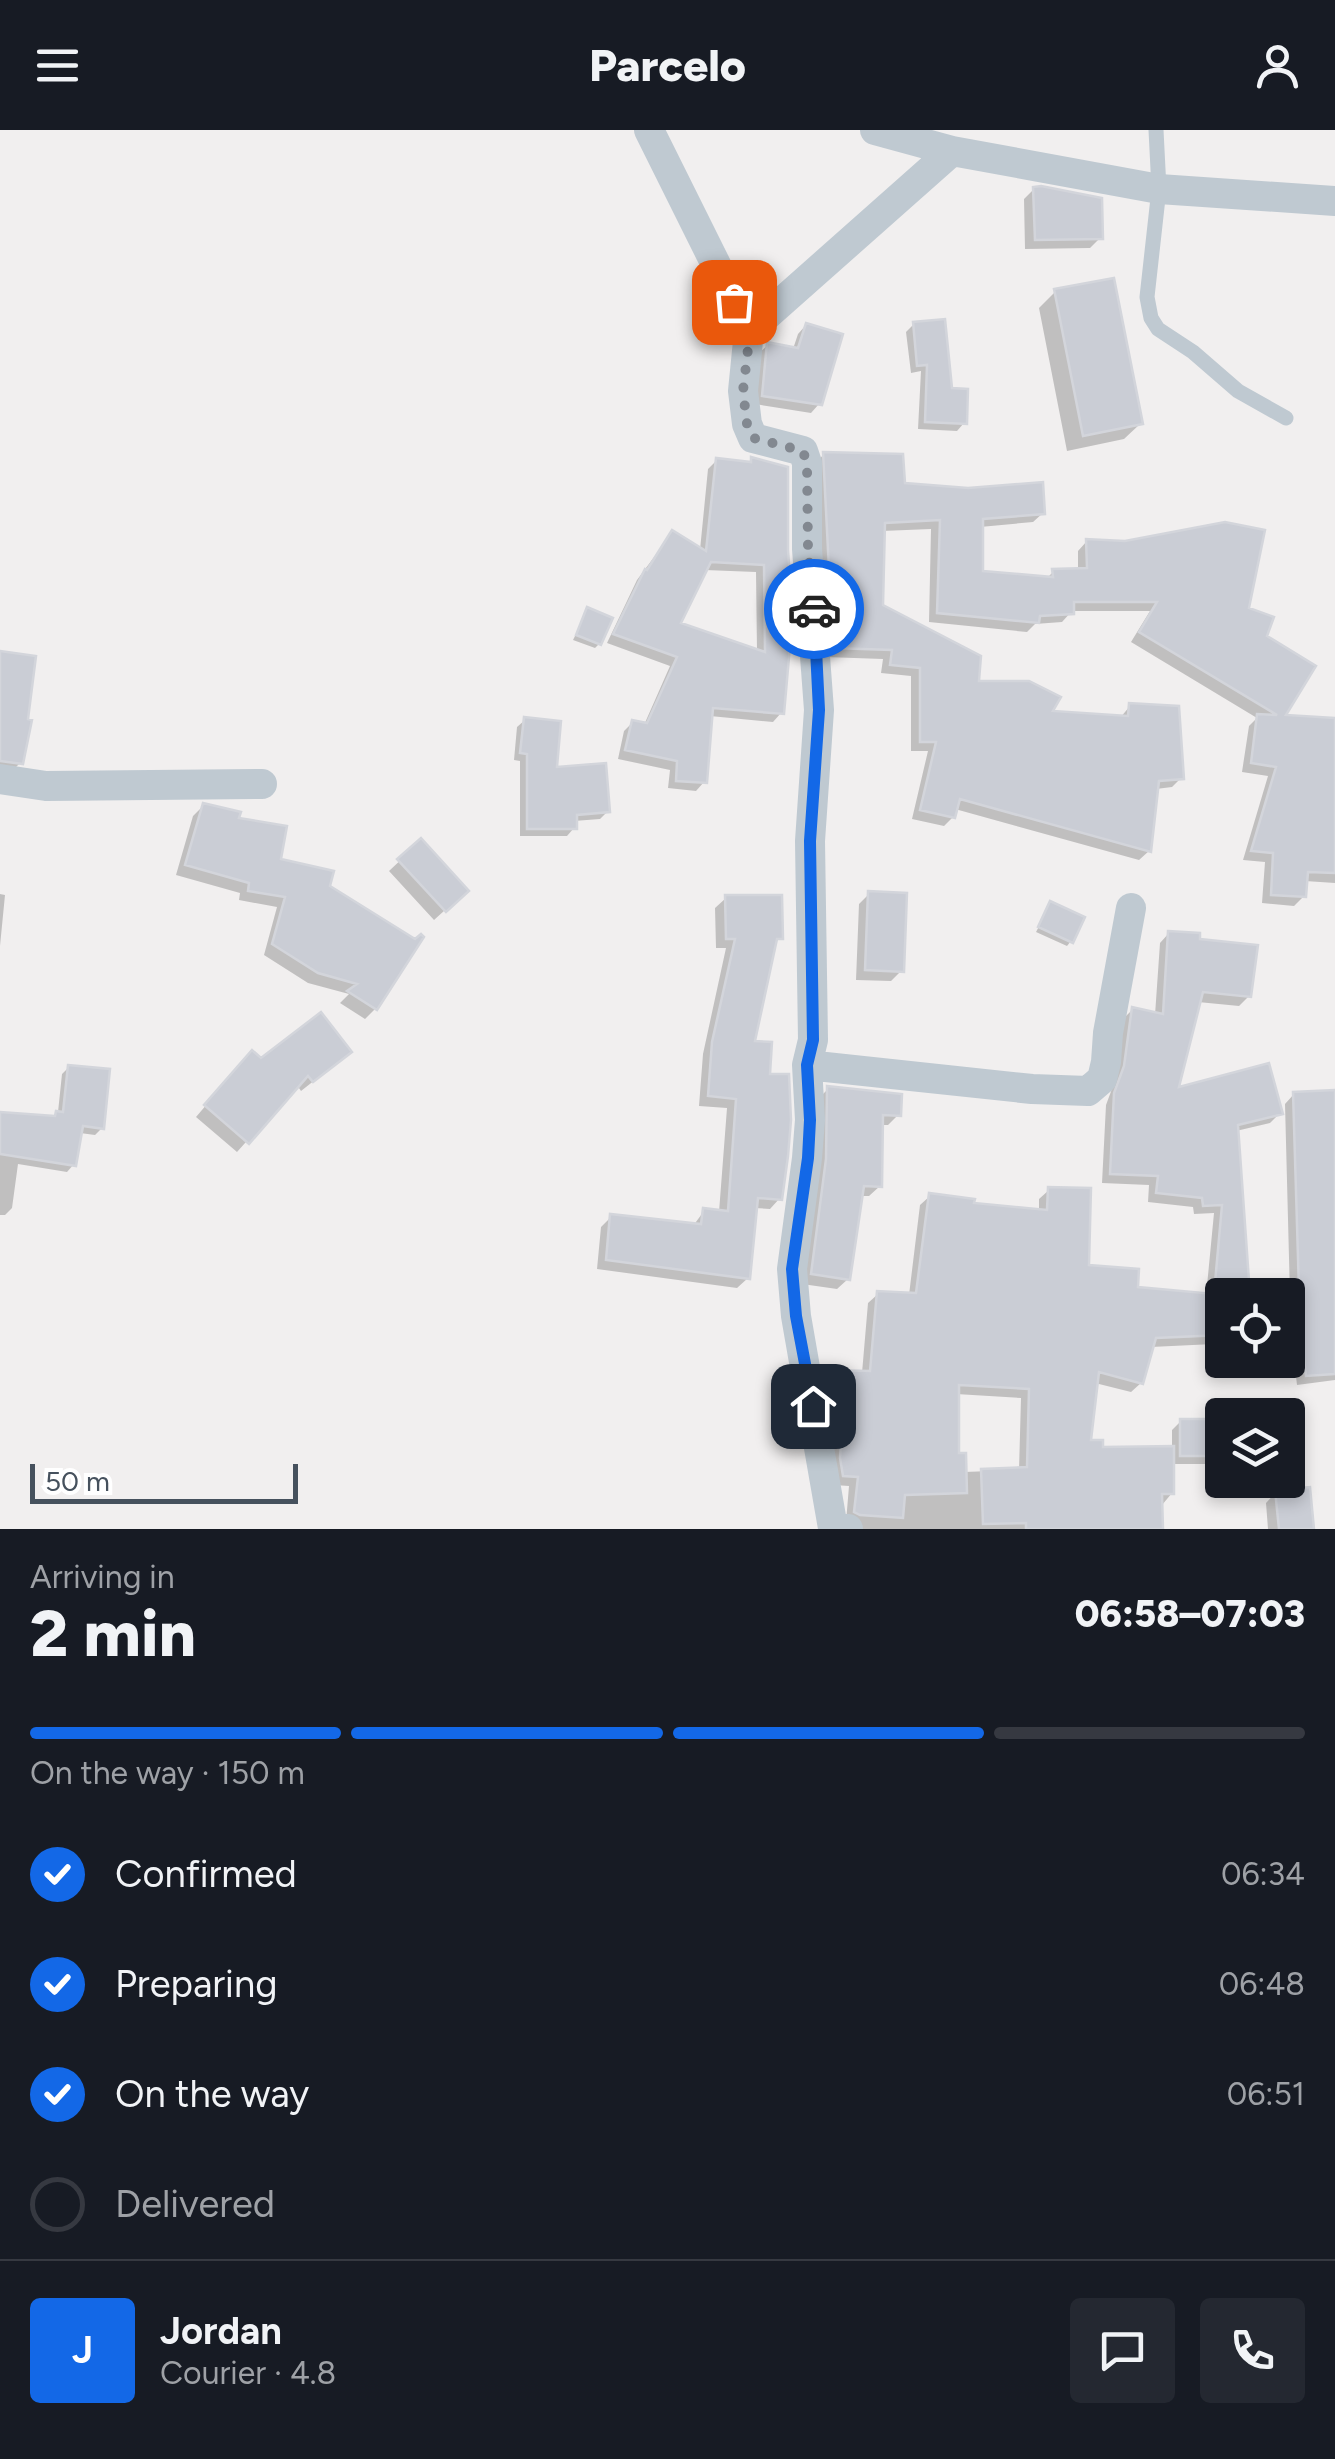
<!DOCTYPE html>
<meta charset="utf-8">
<style>
body{margin:0;font-family:Figtree,sans-serif;background:#242831;color:#f1f3f6;height:100vh;display:flex;flex-direction:column;font-size:38px;white-space:nowrap}
*{box-sizing:border-box;margin:0}
p{font-size:32px;color:#9ea1a6}
.icon{flex:none;width:55px;height:55px;fill:none;stroke:currentColor;stroke-width:2;stroke-linecap:round;stroke-linejoin:round}
.map{position:relative;height:1399px;overflow:hidden}
.side{display:flex;flex-direction:column;background:#171b24;flex:1}
.side>*{flex:none}
.tools{position:absolute;left:1205px;top:1148px;display:grid;gap:20px}
.tools a{display:grid;place-items:center;width:100px;height:100px;border-radius:10px;background:#171b24;box-shadow:0 5px 15px #0003;font-size:50px}
.scale{position:absolute;left:30px;bottom:25px;width:268px;box-sizing:border-box;padding-left:10px;border:5px solid #46515d;border-top:0;font-size:28px;line-height:35px;white-space:nowrap;color:#46515d;-webkit-text-stroke:8px #fff;paint-order:stroke}
.pin{position:absolute;display:grid;place-items:center;width:85px;height:85px;color:#fff;margin:-42px;border-radius:20px;box-shadow:0 5px 15px #0006}
.courier{position:absolute;display:grid;place-items:center;width:100px;height:100px;margin:-50px;border:8px solid #1368e7;border-radius:50%;background:#fff;color:#222;box-shadow:0 2px 12px #0007}
.overview em{font-style:normal;font-weight:800}
.overview div{display:flex;flex-direction:column-reverse}
.overview{display:flex;align-items:center;justify-content:space-between;height:170px;padding:0 30px}
h1{font-size:65px;font-weight:800;line-height:75px}
.bar{display:grid;grid-template-columns:repeat(4,1fr);gap:15px 10px;align-content:center;height:120px;padding:0 30px}
.bar i{height:12px;border-radius:8px;background:#363941}
.bar .selected{background:#1368e7}
.bar p{grid-column:span 4}
.line{display:flex;align-items:center;gap:25px;padding:0 30px;border-top:2px solid #363941}
.line div{flex:1}
.round{display:grid;place-items:center;flex:none;width:105px;height:105px;border-radius:10px;background:#242831}
ol{padding:0 30px;list-style:none}
li{display:flex;align-items:center;gap:30px;height:110px}
li p{margin-inline-start:auto}
li .icon{padding:10px;border-radius:50%;background:#1368e7;color:#fff;stroke-width:4}
li:last-child{color:#9ea1a6}
li i{width:55px;height:55px;border:5px solid #363941;border-radius:50%}
header{display:flex;justify-content:space-between;align-items:center;height:130px;padding:0 30px;background:#171b24;font-size:45px;font-weight:800}
.map>svg:first-child{display:block}
.shadow{fill:#0003;fill-rule:evenodd}
.building{fill:#cacdd5;stroke:#d3d5db;stroke-width:2.5;fill-rule:evenodd}
.lines{fill:none;stroke-linecap:round;stroke-linejoin:round}
.service{stroke:#bfc9d1;stroke-width:15}
.minor{stroke:#bfc9d1;stroke-width:30}
.done{stroke:#828890;stroke-width:10;stroke-dasharray:0 18}
.route{stroke:#1368e7;stroke-width:12}
</style>
<header><svg class="icon" aria-label="menu" viewBox="0 0 24 24"><path d="M4 6h16M4 12h16M4 18h16"/></svg>Parcelo<svg class="icon" aria-label="person" viewBox="0 0 24 24"><circle cx="12" cy="8" r="4"/><path d="M4 21q1-7 8-7t8 7"/></svg></header>
<div class="map">
<svg width="1335" height="1399" viewBox="0 0 1335 1399">
<rect width="100%" height="100%" fill="#f1efef"/>
<!-- shadow -->
<path class="shadow" d="M1034 59 1100 108 1090 118 1025 119 1024 69Z
M1055 162 1140 294 1124 309 1067 321 1039 178Z
M914 194 964 293 957 301 918 299 921 241 911 243 906 202Z
M806 195 819 274 811 283 755 274 759 223 768 215 793 219 798 204Z
M824 324 902 356 1043 383 1033 392 980 397V443L1046 449 1053 442 1078 441V421L1087 411 1246 479 1264 508 1282 588 1335 590V753L1305 751 1304 766 1294 776 1262 773 1265 732 1243 730 1268 646 1242 642 1249 596 1257 588 1131 512 1150 481H1072L1062 492 1035 494 1027 502 929 492 931 399 882 401 881 476 976 553 1049 583 1120 588 1130 576 1181 648 1172 657 1156 659 1149 721 1139 730 955 679 953 687 944 696 912 689 928 621H911V546L881 543 883 529 825 527 815 334Z
M717 330 747 334 752 330 786 420 793 516 787 521 781 583 773 592 710 586 704 652 696 661 668 658 670 640 618 629 624 601 633 592 644 595 670 536 607 513 637 450 672 403 700 420 708 339ZM705 440 756 442 757 522 678 494Z
M588 480 599 514 595 518 573 510Z
M0 523 21 632 10 643 0 642Z
M525 590 554 640 607 682 600 689 574 691V698L567 706H520V631L514 630 517 597Z
M203 676 236 690 278 731 327 757 375 879 365 889 340 873 349 864 308 853 264 825 277 777 239 770 240 763 176 745 193 686Z
M421 711 466 761 434 790 389 741Z
M0 764 5 765 0 816Z
M869 764 901 841 891 851 856 850 859 774Z
M726 768 780 808 773 814 751 913 767 946 780 1068 770 1079 755 1078 748 1148 737 1158 597 1139 601 1097 611 1087 693 1096 704 1081 719 1082 727 978 699 976 703 924 726 818H716L715 778Z
M1051 774 1071 811 1067 816 1036 802Z
M1169 803 1197 811 1249 866 1239 876 1198 872 1175 961 1280 983 1270 993 1236 1001 1247 1165H1222V1205L1214 1214 1151 1217 1141 1253 1131 1262 1095 1253 1088 1312 1101 1319H1172V1300L1181 1291 1222 1292V1334H1171L1172 1363 1142 1399H854L846 1392 849 1356 834 1355 831 1340 834 1290H823L822 1252 831 1242 862 1243 868 1173 878 1164 909 1165 920 1075 930 1066 972 1075 1039 1082V1069L1049 1060 1086 1137 1135 1159 1206 1166 1214 1083 1194 1084 1193 1077 1148 1072 1149 1055 1102 1053 1106 975 1116 948 1123 889 1133 879 1155 885 1160 813ZM956 1264 1021 1268 1019 1340 964 1342 956 1325Z
M261 931H339L301 961 297 955 237 1022 196 987 242 933Z
M69 937 102 998 95 1005 80 1003 74 1034 67 1042 18 1034 12 1078 5 1085H0V984L51 989 58 982 62 944Z
M828 959 898 985 888 995H881L880 1056 869 1066H860L848 1149 837 1159 802 1154 818 969Z
M1335 963V1250L1297 1255 1291 1205 1285 974 1294 964Z
M1288 1295H1292L1294 1326 1288 1332Z
M1276 1362 1312 1399H1268L1266 1373Z"/>
<!-- building -->
<path class="building" d="M1041 56 1102 68 1103 109 1035 110 1033 57Z
M1114 148 1143 294 1083 306 1054 159Z
M945 189 952 258 968 259 967 294 925 292 927 235 917 236 913 192Z
M806 193 843 204 822 275 762 266 767 212 798 218Z
M823 322 903 324 905 353 968 358 1043 352 1045 384 983 389V441L1053 447 1052 439 1087 438 1086 409 1125 411 1225 392 1265 400 1249 478 1274 487 1267 506 1316 536 1286 585 1335 588V743L1308 742 1306 767 1271 765 1273 723 1251 721 1276 637 1251 633 1257 584 1277 585 1139 502 1157 472H1074V484L1040 486 1039 493 937 483 940 390 885 393 883 475 981 526 979 551H1029L1061 567 1053 581 1128 586 1129 573 1179 576 1184 649 1159 651 1151 722 960 669 955 688 920 680 936 612H920V538L890 535 892 520 833 518Z
M751 327 788 337V420L795 517 790 516 784 584 713 578 707 653 676 651 677 631 625 620 632 590 647 593 677 527 613 504 645 439 647 440 672 400 706 421 716 328 751 332ZM711 432 764 435 765 522 681 493Z
M587 477 613 488 601 515 576 505Z
M0 521 36 526 28 589 32 590 23 634 0 631Z
M524 587 561 591 557 637 606 633 610 682 577 685V699H527V624L520 623Z
M203 673 241 682 239 688 287 696 281 729 334 741 330 756 415 809 421 804 424 807 377 880 347 861 357 854 318 843 272 814 285 767 248 761 249 753 185 735Z
M421 708 469 761 446 782 397 729Z
M868 761 907 763 904 842 865 840Z
M725 765H782L783 809H777L755 911 772 912 770 944H789L791 990 788 1026 782 1070 758 1068 750 1149 606 1130 610 1084 701 1094 703 1078 728 1081 736 969 708 966 712 912 735 809H726Z
M1050 771 1085 787 1073 813 1038 797Z
M1168 801 1200 803V809L1258 815 1251 867 1203 862 1179 957 1269 933 1283 984 1238 995 1250 1165H1219H1222V1205L1156 1208 1143 1254 1099 1242 1091 1310H1103V1317L1174 1316V1364H1162L1163 1399H1026V1393L983 1394 981 1339 1027 1337 1029 1259 959 1255V1323H966L967 1363 905 1365 903 1388 860 1385 854 1382 858 1347 843 1346 840 1328 843 1281H832L830 1240 870 1241 877 1161 916 1163 929 1063 975 1069 974 1073 1047 1080 1048 1057 1091 1058 1089 1135 1139 1139 1138 1157 1214 1164 1222 1075 1203 1076 1202 1068 1156 1063 1158 1046 1110 1044 1114 963 1124 936 1132 877 1163 884Z
M321 882 352 922 313 952 308 946 249 1014 204 975 252 920 261 928Z
M68 935 110 939 104 999 83 996 76 1036 0 1024V982L55 986 56 981 63 982Z
M827 956 902 964 901 986 883 985 882 1057 864 1056 850 1150 811 1144 826 1029Z
M1335 960V1244L1306 1246 1300 1194 1293 962Z
M1180 1289H1222V1326H1180Z
M1310 1357 1314 1399H1279L1275 1360Z"/>
<g class="lines">
<!-- service -->
<path class="service" d="M1156 0 1159 59 1147 167 1151 188 1158 199 1193 222 1238 261 1286 288"/>
<!-- minor -->
<path class="minor" d="M649 0 749 201 743 261 747 294 753 308 803 321 807 333V419L819 580 810 711 813 910 807 935 810 990 807 1028 792 1139 796 1186 833 1398 848 1399
M875 0 952 21 1159 59 1335 71
M749 201 952 21
M0 649 46 656 262 654
M807 935 1032 959 1088 961 1102 949 1106 932 1108 903 1131 778"/>
</g>
<g class="lines">
<!-- done -->
<path class="done" d="M734 172 750 202 743 261 747 294 753 308 803 321 807 334 808 419 814 479"/>
<!-- route -->
<path class="route" d="M813 1276 796 1186 792 1139 808 1028 810 990 807 935 813 910 810 711 819 580 814 479"/>
</g>
</svg>
<div class="tools">
<a><svg class="icon" aria-label="locate" viewBox="0 0 24 24"><circle cx="12" cy="12" r="6"/><path d="M12 2v4M12 18v4M2 12h4M18 12h4"/></svg></a>
<a><svg class="icon" aria-label="layers" viewBox="0 0 24 24"><path d="M12 4l9 5-9 5-9-5zM3 14l9 5 9-5"/></svg></a>
</div>
<div class="scale">50 m</div>
<div class="pin" style="left:734px;top:172px;background:#ea580c"><svg class="icon" aria-label="bag" viewBox="0 0 24 24"><path d="M5 8h14l-1 12H6zM9 8a3 3 0 0 1 6 0"/></svg></div>
<div class="pin" style="left:813px;top:1276px;background:#1f2937"><svg class="icon" aria-label="home" viewBox="0 0 24 24"><path d="M3 11l9-7 9 7M6 9v11h12V9"/></svg></div>
<div class="courier" style="left:814px;top:479px"><svg class="icon" aria-label="car" viewBox="0 0 24 24"><path d="M5 17H2v-5l4-1 3-4h7l3 4 3 1v5h-3M9 17h6M6 11h13"/><circle cx="7" cy="17" r="2"/><circle cx="17" cy="17" r="2"/></svg></div>
</div>
<section class="side">
<div class="overview"><div><h1>2 min</h1><p>Arriving in</p></div><em>06:58–07:03</em></div>
<div class="bar"><i class="selected"></i><i class="selected"></i><i class="selected"></i><i></i><p>On the way · 150 m</p></div>
<ol>
<li><svg class="icon" aria-label="check" viewBox="0 0 24 24"><path d="M5 12l5 5 9-10"/></svg>Confirmed<p>06:34</p></li>
<li><svg class="icon" aria-label="check" viewBox="0 0 24 24"><path d="M5 12l5 5 9-10"/></svg>Preparing<p>06:48</p></li>
<li><svg class="icon" aria-label="check" viewBox="0 0 24 24"><path d="M5 12l5 5 9-10"/></svg>On the way<p>06:51</p></li>
<li><i></i>Delivered</li>
</ol>
<div class="line" style="height:180px"><b class="round" style="background:#1368e7;color:#fff">J</b><div><b>Jordan</b><p>Courier · 4.8</p></div><a class="round"><svg class="icon" aria-label="chat" viewBox="0 0 24 24"><path d="M4 5h16v11H9l-5 4z"/></svg></a><a class="round"><svg class="icon" aria-label="phone" viewBox="0 0 24 24"><path d="M5 4h4l2 5-3 2q2 4 5 5l2-3 5 2v4C11 20 4 13 5 4z"/></svg></a></div>
</section>
